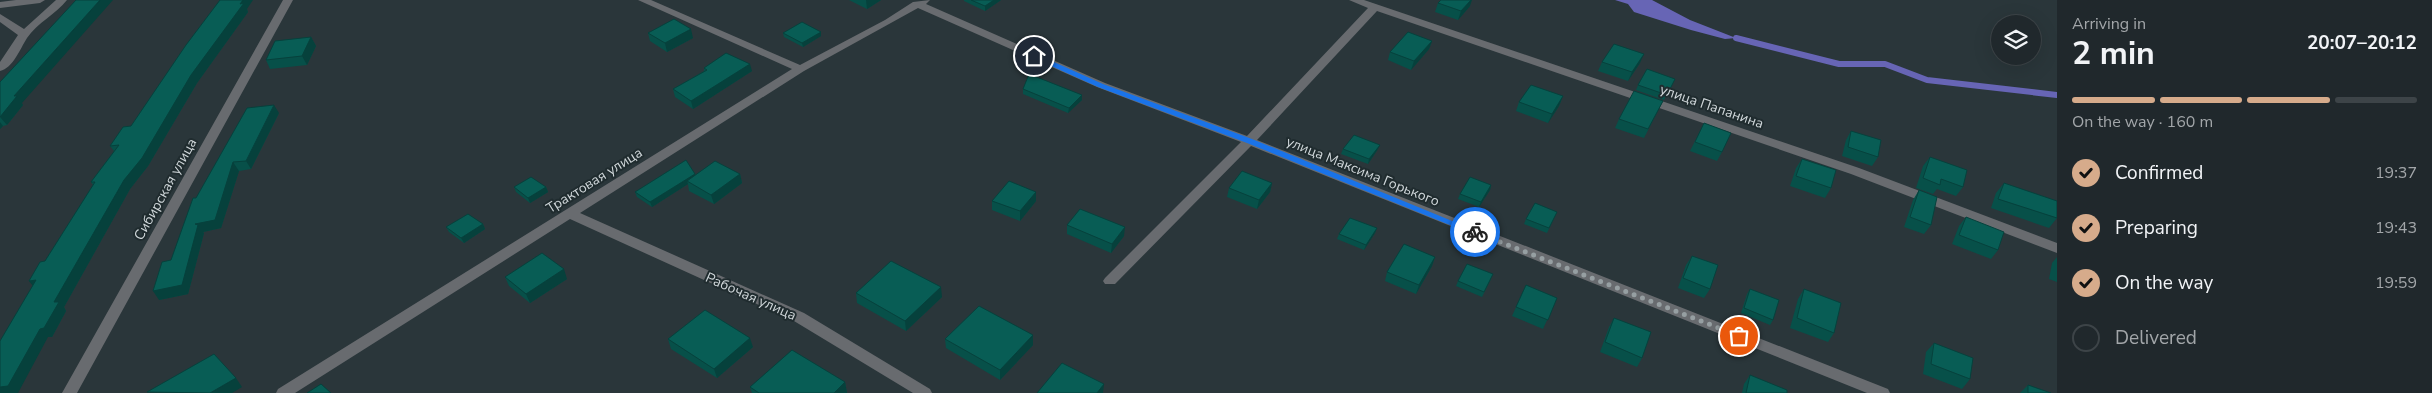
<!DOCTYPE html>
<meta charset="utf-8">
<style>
body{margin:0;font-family:"Nunito Sans",sans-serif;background:#283034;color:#f1f3f6;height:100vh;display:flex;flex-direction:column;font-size:19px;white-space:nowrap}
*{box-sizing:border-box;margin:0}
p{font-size:16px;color:#a2a6a9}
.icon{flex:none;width:28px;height:28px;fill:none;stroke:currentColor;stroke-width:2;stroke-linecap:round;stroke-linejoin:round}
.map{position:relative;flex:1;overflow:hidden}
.details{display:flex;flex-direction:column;background:#20282c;width:375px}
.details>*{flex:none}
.buttons{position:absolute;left:1991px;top:15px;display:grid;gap:10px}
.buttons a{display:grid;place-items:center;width:50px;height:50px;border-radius:50%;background:#20282c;box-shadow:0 5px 20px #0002,0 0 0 1px #3d4448;font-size:25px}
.pin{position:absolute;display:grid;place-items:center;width:42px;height:42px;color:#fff;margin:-21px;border:2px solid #fff;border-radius:50%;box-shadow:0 1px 5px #0007}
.courier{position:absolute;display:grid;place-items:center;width:50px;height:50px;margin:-25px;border:4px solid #1a73e8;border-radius:50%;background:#fff;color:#222;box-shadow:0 1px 6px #0007}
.head em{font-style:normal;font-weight:700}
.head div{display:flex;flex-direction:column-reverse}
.head{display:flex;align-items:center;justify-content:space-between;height:85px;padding:0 15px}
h1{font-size:32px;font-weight:700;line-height:38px}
.bar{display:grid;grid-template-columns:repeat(4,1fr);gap:8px 5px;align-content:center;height:60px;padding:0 15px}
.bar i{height:6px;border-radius:4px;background:#3d4448}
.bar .on{background:#d6ab8b}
.bar p{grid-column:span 4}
ol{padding:0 15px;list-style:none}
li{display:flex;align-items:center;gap:15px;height:55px}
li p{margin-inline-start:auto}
li .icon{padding:5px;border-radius:50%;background:#d6ab8b;color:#111;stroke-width:4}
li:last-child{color:#a2a6a9}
li i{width:28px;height:28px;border:2px solid #3d4448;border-radius:50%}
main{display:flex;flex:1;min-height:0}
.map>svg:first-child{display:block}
.water{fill:#6765b5}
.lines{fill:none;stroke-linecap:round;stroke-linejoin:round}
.stream{stroke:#6765b5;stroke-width:6}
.minor{fill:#686b6f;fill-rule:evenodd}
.wall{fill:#075049}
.shaded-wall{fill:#06413c}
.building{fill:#085d55;stroke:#06413c}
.route{fill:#1a73e8}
.done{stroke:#969fa2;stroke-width:5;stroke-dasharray:0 9}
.labels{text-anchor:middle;stroke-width:4;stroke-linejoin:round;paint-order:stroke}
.street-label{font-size:14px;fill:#d0d7da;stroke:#202c2f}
</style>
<main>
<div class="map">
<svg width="2057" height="393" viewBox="0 0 2057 393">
<rect width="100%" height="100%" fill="#2a363a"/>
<!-- water -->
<path class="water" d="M1615 0H1652L1690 20 1736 38 1725 39 1691 30 1634 12 1628 4Z"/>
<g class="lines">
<!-- stream -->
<path class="stream" d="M1736 38 1839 64H1885L1927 80 2057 95"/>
<!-- minor -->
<path class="minor" d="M16 0H45L40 3 0 8V2Z
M56 0H67C56 14 37 23 27 38 20 49 13 68 0 71V62L18 35 0 22V14L24 29Z
M283 0H293L77 393H62Z
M638 0H651L800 65 885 20 913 2 930 0 926 4 1105 83 1247 136 1368 8 1349 0H1364L1859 168 2057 243V253L1851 174 1377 11 1257 140 1888 389 1890 393H1867L1251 146 1115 284H1105L1103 281 1105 278 1241 142 1097 87 918 8 804 71 580 213 804 313 930 389 932 393H913L794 321 570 219 295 393H276L278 389 792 69Z"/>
</g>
<!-- wall -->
<path class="wall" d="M849 0H881L867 9Z
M964 0H1001L985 11 964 1Z
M1438 3 1470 6 1458 20 1435 12Z
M247 9 248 12 197 83 148 166 130 189 64 307 66 311 52 337H48L32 285 45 261 93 185 91 182 114 151 110 146 131 126Z
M821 32V36L803 47 784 37 783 33Z
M648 33 693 38 667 52 650 41Z
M311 37 316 46 307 65 270 69 266 60Z
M1432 41 1429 49 1411 70 1388 60 1390 52Z
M1602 62 1640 63 1628 81 1598 71Z
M704 68 752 71 693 109 675 97 673 89 704 71Z
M1675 79 1664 100 1636 90 1638 85Z
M0 82 23 105 7 125 3 126 0 129Z
M1023 89 1082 95V100L1068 113 1023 94Z
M1563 96 1559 106 1548 123 1516 111 1519 102Z
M1663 101 1644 138 1615 128 1619 119Z
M279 113 251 169 239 171 221 228 203 232 204 233 188 294 159 300 196 198Z
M1704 123 1722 152 1717 161 1690 151Z
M1851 131 1878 157 1872 166 1842 156 1846 140Z
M1343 149H1378L1368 164 1341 154Z
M1930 157 1963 187 1956 196 1937 189 1933 194 1916 188 1923 166Z
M1802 159 1831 188 1825 198 1790 186 1796 168Z
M740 174 742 183 714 204 689 191 688 184 652 207 637 197 635 192 695 175Z
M1272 183 1270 192 1257 209 1227 197 1229 188Z
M2004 183 2057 218 2049 228 1991 208 1996 193Z
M1491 185 1490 190 1479 207 1458 199 1460 194Z
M514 187H546L548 192 530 203 516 192Z
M1919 190 1931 225 1924 234 1904 227 1913 200Z
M992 201H1036L1020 221 992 210Z
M1557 212 1547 233 1524 224 1526 219Z
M1966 217 1998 250 1991 259 1952 244 1959 226Z
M483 224 485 229 464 243 449 232 446 227Z
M1067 225 1124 236 1111 253 1067 234Z
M1377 228 1375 233 1364 250 1337 239 1339 234Z
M1692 256 1710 289 1704 298 1678 288 1686 265Z
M1435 257 1432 266 1416 294 1385 281 1387 272Z
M2057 257V282L2049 279 2052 263Z
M505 277 567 279 530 303 509 286Z
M1491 279 1482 297 1456 286 1458 281Z
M1526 285 1557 298 1543 329 1512 316Z
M1750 289 1773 320 1770 325 1741 313 1747 294Z
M1804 289 1834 333 1828 342 1790 328 1798 299Z
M856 293 942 297 906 331 857 303Z
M1614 318 1642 358 1637 367 1600 352 1609 327Z
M668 339 753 347 717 378 671 349Z
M945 339 1033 345 1000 380 946 348Z
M1934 343 1970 379 1962 389 1923 374 1926 352Z
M1750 375 1787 393H1742L1744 384Z
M845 382 847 393H752L750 387Z
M2028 385 2051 393H2020Z"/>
<!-- shaded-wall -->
<path class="shaded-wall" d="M100 0H113L22 103 23 105 7 125 0 117 14 96Z
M243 0H253L247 9 248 12 197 83 148 166 130 189 64 307 66 311 52 337H48L18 393H0V387L54 302 124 180 191 75Z
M866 0H881L867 9Z
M994 0H1001L985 11V6Z
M1471 0H1472L1470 6 1458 20 1461 11Z
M691 29 693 38 667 52 665 43Z
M821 32V36L803 47 802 43Z
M311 37 316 46 307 65 302 56Z
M1432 41 1429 49 1411 70 1414 61Z
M1644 54 1640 63 1628 81 1632 72Z
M750 64 752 71 693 109 691 101Z
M1082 95V100L1068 113 1069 108Z
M1563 96 1559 106 1548 123 1552 114Z
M274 105 279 113 251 169 246 161Z
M0 122 3 126 0 129Z
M1380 145 1378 149 1368 164 1369 159Z
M233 162 239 171 221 228 203 232 204 233 188 294 159 300 153 291Z
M695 174 696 179 687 181 688 184 652 207 650 202Z
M740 174 742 183 714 204 711 195Z
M1272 183 1270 192 1257 209 1259 200Z
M1491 185 1490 190 1479 207 1481 202Z
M546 187 548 192 530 203 528 198Z
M1036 192V201L1020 221V211Z
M483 224 485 229 464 243 461 238Z
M1125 227 1124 236 1111 253 1112 244Z
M1377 228 1375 233 1364 250 1366 245Z
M1435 257 1432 266 1416 294 1419 285Z
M564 269 567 279 530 303 526 294Z
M36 280V290L29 281Z
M941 287 942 297 906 331 905 321Z
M1033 335V345L1000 380V370Z
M750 338 753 347 717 378 714 369Z
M236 378 242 387 232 393H210Z
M845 382 847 393H834Z
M1104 384 1103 393H1097Z"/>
<!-- building -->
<path class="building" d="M76 0H100L14 96H17L0 117V82Z
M220 0H243L240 4 244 3 191 75 142 158 124 180 54 302H59L44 328 40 329 8 386 0 387V341L36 280 29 281 40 262 45 261 95 182H91L119 145 110 146 123 127 131 126 186 45Z
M971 0H994L985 6Z
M1441 0H1471L1461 11 1438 3Z
M674 19 691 29 665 43 648 33Z
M802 22 821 32 802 43 783 33Z
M1408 32 1432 41 1414 61 1390 52Z
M311 37 302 56 266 60 275 41Z
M1614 44 1644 54 1632 72 1602 62Z
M726 53 750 64 691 101 673 89 707 70 704 68Z
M1647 69 1675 79 1667 95 1638 85Z
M1029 74 1082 95 1069 108 1023 89Z
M1531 85 1563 96 1552 114 1519 102Z
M1634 91 1663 101 1648 129 1619 119Z
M274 105 246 161 233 162 215 220 195 224 198 225 182 285 153 291 162 262 171 260 193 198H196L247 108Z
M1704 123 1731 133 1722 152 1695 142Z
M1851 131 1881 140 1878 157 1848 147Z
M1354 135 1380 145 1369 159 1343 149Z
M1930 157 1967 170 1963 187 1941 179 1940 185 1923 178Z
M1802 159 1836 170 1831 188 1796 176Z
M686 160 695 174 650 202 635 192Z
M715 161 740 174 711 195 687 181Z
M1242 171 1272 183 1259 200 1229 188Z
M531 177 546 187 528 198 514 187Z
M1470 177 1491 185 1481 202 1460 194Z
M1009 181 1036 192 1020 211 992 201Z
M2004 183 2057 201V218L1998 199Z
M1919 190 1937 197 1931 225 1910 217Z
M1535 203 1557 212 1549 228 1526 219Z
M1080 209 1125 227 1112 244 1067 225Z
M468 214 483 224 461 238 446 227Z
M1966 217 2004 232 1998 250 1959 235Z
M1350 218 1377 228 1366 245 1339 234Z
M1404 244 1435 257 1419 285 1387 272Z
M542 253 564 269 526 294 505 277Z
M1692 256 1718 265 1710 289 1683 278Z
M891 261 941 287 905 321 856 293Z
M1467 264 1493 274 1484 292 1458 281Z
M1526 285 1557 298 1548 320 1516 307Z
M1750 289 1779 300 1773 320 1744 308Z
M1804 289 1841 303 1834 333 1797 318Z
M979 306 1033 335 1000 370 945 339Z
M705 310 750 338 714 369 668 339Z
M1614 318 1651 332 1642 358 1605 342Z
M1934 343 1973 358 1970 379 1931 364Z
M792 350 845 382 834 393H759L750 387Z
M214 354 236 378 210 393 147 392Z
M1062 363 1104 384 1097 393H1037Z
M1750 375 1787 390V393H1746Z
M321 384 331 393H307Z
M2028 385 2051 393H2028Z"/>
<!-- route -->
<path class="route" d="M1031 54H1036L1103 84 1252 139 1479 232 1472 234 1247 143 1098 87 1031 57Z"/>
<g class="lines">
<!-- done -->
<path class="done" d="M1475 232 1739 336"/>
</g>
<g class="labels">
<!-- street labels -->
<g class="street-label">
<text transform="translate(1712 106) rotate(19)" y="5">улица Папанина</text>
<text transform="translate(1363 171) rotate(22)" y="5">улица Максима Горького</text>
<text transform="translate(594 180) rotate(-32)" y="5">Трактовая улица</text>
<text transform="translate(165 189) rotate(-61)" y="5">Сибирская улица</text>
<text transform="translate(751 296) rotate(24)" y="5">Рабочая улица</text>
</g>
</g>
</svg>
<div class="buttons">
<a><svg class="icon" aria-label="layers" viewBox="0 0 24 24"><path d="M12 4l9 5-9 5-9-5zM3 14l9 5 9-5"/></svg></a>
</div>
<div class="pin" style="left:1739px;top:336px;background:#ea580c"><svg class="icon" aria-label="bag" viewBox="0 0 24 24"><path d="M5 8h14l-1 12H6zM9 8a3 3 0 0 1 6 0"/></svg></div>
<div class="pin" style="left:1034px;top:56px;background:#1f2937"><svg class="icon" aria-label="home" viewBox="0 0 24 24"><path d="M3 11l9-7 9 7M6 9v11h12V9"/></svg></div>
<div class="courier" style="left:1475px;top:232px"><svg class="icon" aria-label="bike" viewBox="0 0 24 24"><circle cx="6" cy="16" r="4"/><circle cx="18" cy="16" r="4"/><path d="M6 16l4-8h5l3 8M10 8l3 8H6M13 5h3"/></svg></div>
</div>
<section class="details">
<div class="head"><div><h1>2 min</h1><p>Arriving in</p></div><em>20:07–20:12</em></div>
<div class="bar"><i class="on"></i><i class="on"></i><i class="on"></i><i></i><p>On the way · 160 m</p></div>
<ol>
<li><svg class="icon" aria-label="check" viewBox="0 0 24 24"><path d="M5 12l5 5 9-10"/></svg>Confirmed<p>19:37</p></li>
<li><svg class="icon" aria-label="check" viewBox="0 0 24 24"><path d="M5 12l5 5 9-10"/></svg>Preparing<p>19:43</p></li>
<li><svg class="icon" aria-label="check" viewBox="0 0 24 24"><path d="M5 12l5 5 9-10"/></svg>On the way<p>19:59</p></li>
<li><i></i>Delivered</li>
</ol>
</section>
</main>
